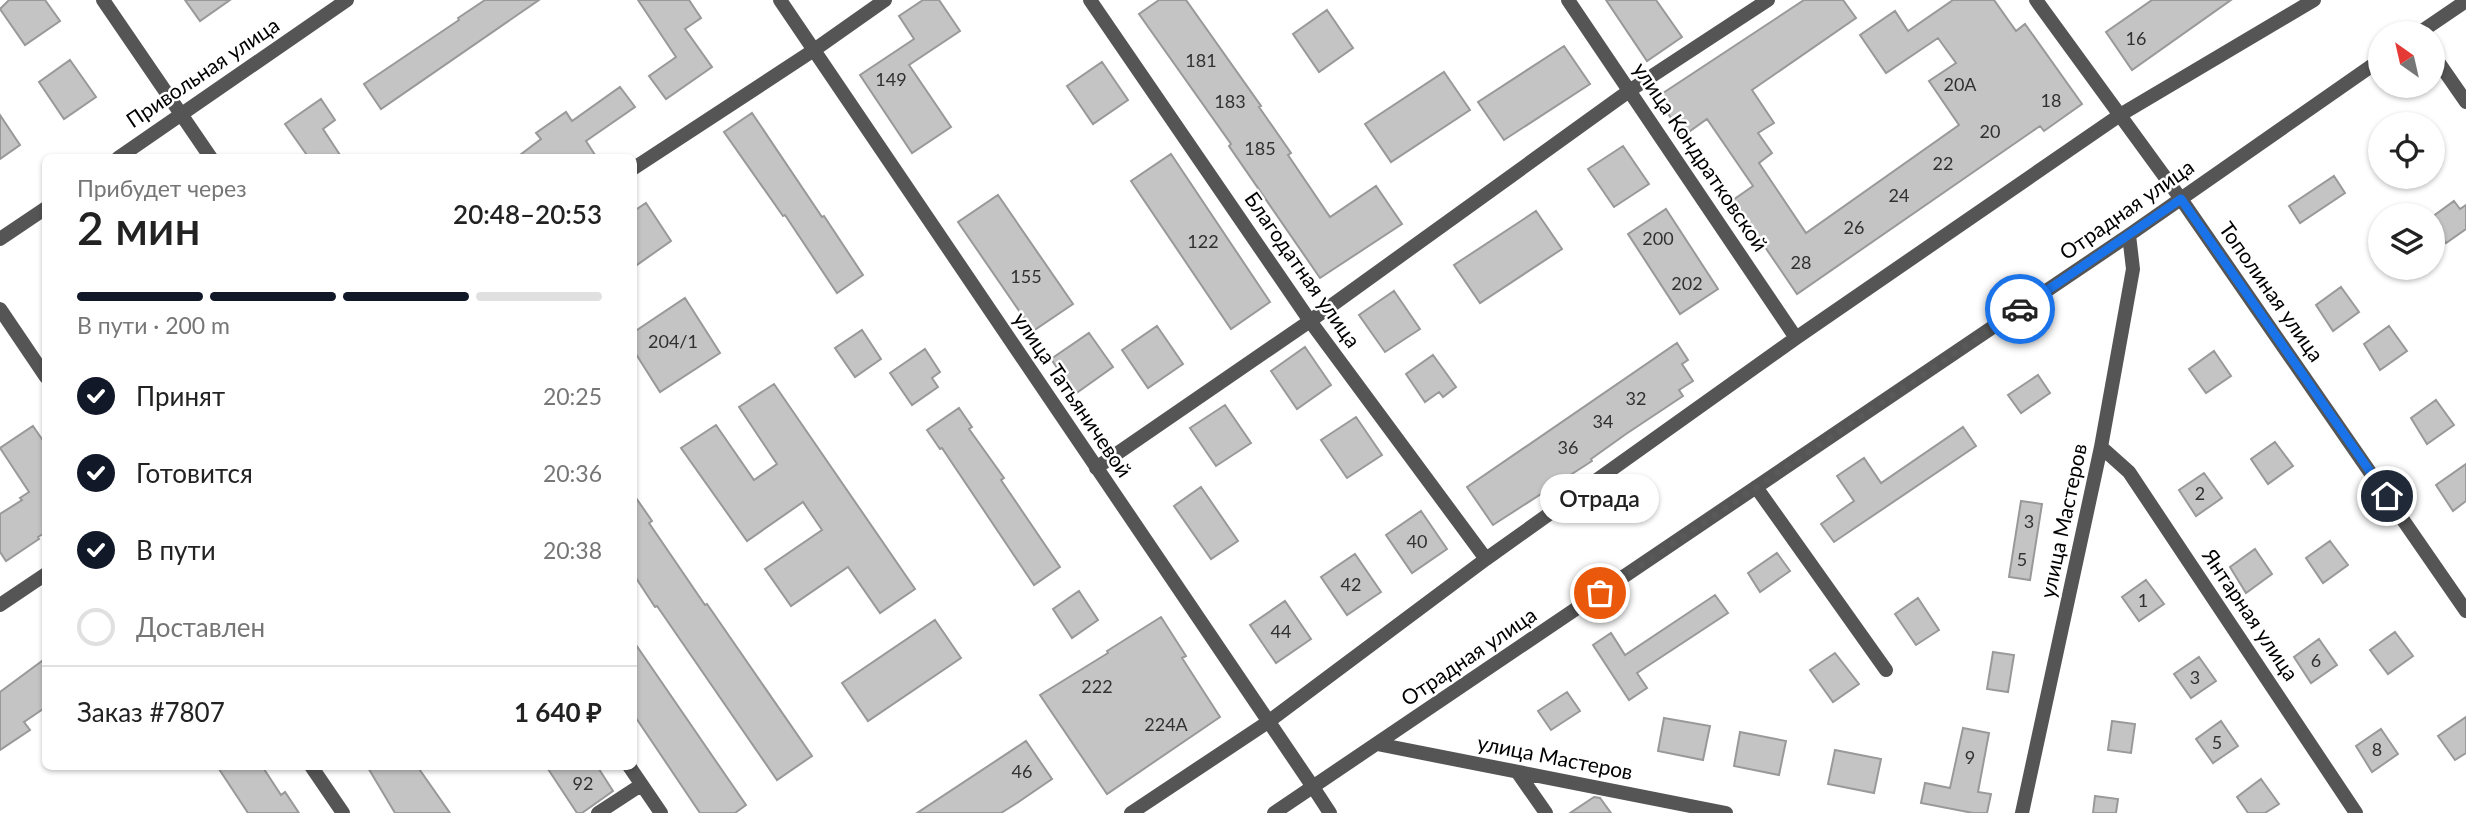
<!DOCTYPE html>
<html lang="ru">
<meta charset="utf-8">
<style>
body{margin:0;font-family:Lato,sans-serif;background:#f2f2f2;color:#222;height:100vh;display:flex;flex-direction:column;font-size:26px;white-space:nowrap}
*{box-sizing:border-box;margin:0}
p{font-size:23px;color:#767676}
.icon{flex:none;width:38px;height:38px;fill:none;stroke:currentColor;stroke-width:2;stroke-linecap:round;stroke-linejoin:round}
.map{position:relative;flex:1;overflow:hidden}
.details{position:absolute;left:42px;top:154px;width:595px;height:616px;display:flex;flex-direction:column;background:#fff;border-radius:10px;box-shadow:0 2px 5px #0004}
.details>*{flex:none}
.needle{width:46px;rotate:326deg}
.buttons{position:absolute;left:2368px;top:21px;display:grid;gap:14px}
.buttons a{display:grid;place-items:center;width:77px;height:77px;border-radius:50%;background:#fff;box-shadow:0 2px 5px #0004;font-size:35px}
.pin{position:absolute;display:grid;place-items:center;width:60px;height:60px;color:#fff;margin:-30px;border:4px solid #fff;border-radius:50%;box-shadow:0 2px 7px #0007}
.courier{position:absolute;display:grid;place-items:center;width:70px;height:70px;margin:-35px;border:5px solid #1a73e8;border-radius:50%;background:#fff;color:#222;box-shadow:0 2px 9px #0007}
.bubble{position:absolute;height:49px;border-radius:24px;background:#fff;box-shadow:0 2px 5px #0004;font-size:23px;font-weight:600;line-height:49px;text-align:center}
.overview em{font-style:normal;font-weight:600}
.overview div{display:flex;flex-direction:column-reverse}
.overview{display:flex;align-items:center;justify-content:space-between;height:119px;padding:0 35px}
h1{font-size:46px;font-weight:600;line-height:52px}
.bar{display:grid;grid-template-columns:repeat(4,1fr);gap:10px 7px;align-content:center;height:84px;padding:0 35px}
.bar i{height:9px;border-radius:5px;background:#e0e0e0}
.bar .on{background:#111827}
.bar p{grid-column:span 4}
.line{display:flex;align-items:center;gap:18px;padding:0 35px;border-top:2px solid #e0e0e0}
.line div{flex:1}
ol{padding:0 35px;list-style:none}
li{display:flex;align-items:center;gap:21px;height:77px}
li p{margin-inline-start:auto}
li .icon{padding:7px;border-radius:50%;background:#111827;color:#fff;stroke-width:4}
li:last-child{color:#767676}
li i{width:38px;height:38px;border:4px solid #e0e0e0;border-radius:50%}
.map>svg:first-child{display:block}
.building{fill:#c4c4c4;stroke:#999;stroke-width:2}
.lines{fill:none;stroke-linecap:round;stroke-linejoin:round}
.minor{stroke:#555;stroke-width:14}
.tertiary{stroke:#555;stroke-width:14}
.done{stroke:#595959;stroke-width:7;stroke-dasharray:0 12.6}
.route{stroke:#1a73e8;stroke-width:9}
.labels{text-anchor:middle;stroke-width:5;stroke-linejoin:round;paint-order:stroke}
.number-label{font-size:18px;fill:#313131}
.street-label{font-size:21px;fill:#000;stroke:#fff}
</style>
<div class="map">
<svg width="2466" height="813" viewBox="0 0 2466 813">
<rect width="100%" height="100%" fill="#fff"/>
<!-- building -->
<path class="building" d="M9 0H45L60 21 25 45 0 9Z
M185 0H230L200 21Z
M485 0H539L381 109 364 84 459 20 458 18Z
M638 0H689L701 18 685 29 712 67 666 99 649 76 676 57Z
M923 0H939L960 31 909 65 951 127 912 153 860 75 914 39 899 16Z
M1159 0H1186L1261 106 1259 107 1291 153 1288 155 1330 217 1376 186 1402 224 1320 278 1229 146 1231 144 1139 14Z
M1606 0H1656L1682 37 1647 61Z
M1804 0H1843L1856 18 1752 90 1774 123 1758 133 1772 153 1759 163 1806 233 1959 125 1929 81 1956 63 1938 38 1886 73 1860 35 1895 11 1908 31 1953 0H1994L2016 31 2025 24 2082 104 2044 131 2040 126 1797 294 1733 200 1753 186 1707 119 1683 136 1657 97Z
M2152 0H2231L2132 70 2106 32Z
M1327 10 1353 48 1319 72 1293 34Z
M1564 46 1590 84 1504 140 1478 102Z
M70 60 96 97 64 119 39 82Z
M1102 62 1128 100 1093 124 1067 86Z
M1444 72 1470 110 1391 162 1365 124Z
M620 87 635 107 586 141 597 158H516L541 139 536 133 566 112 572 121Z
M321 99 335 120 323 129 342 158H309L285 124Z
M752 113 822 217 824 216 863 275 837 293 785 215 783 216 724 132Z
M0 115 20 145 0 159Z
M1623 146 1649 184 1614 207 1588 169Z
M1171 154 1270 302 1231 329 1131 181Z
M2334 176 2345 193 2300 223 2289 206Z
M998 195 1073 304 1033 331 958 222Z
M2454 201 2460 209 2466 205V229L2446 243 2432 224V217Z
M646 203 671 241 634 267V211Z
M1666 209 1718 289 1680 314 1628 234Z
M1536 211 1562 249 1480 303 1454 265Z
M2341 287 2359 312 2333 331 2316 305Z
M1394 291 1420 329 1385 352 1359 315Z
M685 298 720 353 660 392 634 351V332Z
M1157 326 1183 364 1148 388 1122 350Z
M2389 326 2407 351 2380 370 2364 344Z
M862 330 881 359 855 377 835 348Z
M1089 333 1113 367 1075 394 1051 359Z
M1677 343 1688 360 1682 364 1693 381 1679 390 1683 396 1626 434 1591 459 1592 461 1493 525 1467 487Z
M1305 347 1331 385 1297 409 1271 371Z
M925 349 940 372 932 378 938 387 912 405 890 373Z
M2214 351 2231 376 2206 393 2189 369Z
M1433 355 1456 387 1443 397 1439 392 1425 402 1406 374Z
M2038 375 2050 393 2021 413 2008 395Z
M774 384 915 589 880 613 848 567 791 606 765 569 822 530 803 502 747 541 681 448 716 425 754 480 777 464 739 407Z
M2436 400 2454 425 2427 444 2411 418Z
M1225 405 1251 443 1216 466 1190 428Z
M959 408 972 427 969 429 1004 478 1001 480 1060 567 1034 585 942 448 940 449 927 430Z
M1356 417 1382 455 1347 478 1321 440Z
M33 426 46 445V532L38 537 39 539 6 561 0 552V514L22 500 20 498 29 492 0 448Z
M1963 427 1976 446 1834 542 1821 524 1854 501 1837 476 1864 458 1881 483Z
M2275 442 2293 466 2268 484 2251 459Z
M2466 464V501L2453 511 2436 485Z
M2204 473 2222 498 2196 516 2179 490Z
M1201 487 1238 541 1211 559 1174 506Z
M634 495 652 521 649 523 705 605 707 604 812 756 777 780 657 606 655 607 634 575Z
M2021 501 2042 504 2030 580 2009 577Z
M1421 511 1447 549 1412 573 1386 535Z
M2330 541 2348 565 2323 583 2306 558Z
M2255 549 2272 574 2246 593 2230 567Z
M1777 553 1790 571 1760 592 1748 573Z
M1355 554 1381 592 1347 615 1321 577Z
M2146 580 2164 604 2139 621 2122 597Z
M1079 591 1098 620 1072 638 1053 609Z
M1715 595 1728 613 1637 673 1647 688 1629 700 1593 645 1611 633 1625 655Z
M1918 598 1939 630 1916 645 1895 614Z
M1285 601 1311 639 1276 663 1250 625Z
M1161 617 1186 656 1182 658 1220 717 1107 794 1040 695 1108 653 1107 651Z
M935 620 961 658 868 721 842 683Z
M2395 632 2413 656 2388 674 2370 650Z
M2319 639 2337 665 2311 683 2294 657Z
M634 642 746 805 735 813H700L634 715Z
M1993 652 2014 655 2008 692 1987 689Z
M1835 653 1859 684 1833 702 1810 670Z
M2199 657 2216 681 2191 698 2174 674Z
M46 658V707L24 722 30 730 0 750V692Z
M1567 692 1580 711 1551 730 1538 711Z
M2466 717V753L2455 760 2438 736Z
M1664 718 1710 726 1703 760 1658 751Z
M2112 721 2135 724 2131 753 2108 750Z
M2221 721 2238 746 2213 763 2196 739Z
M1963 728 1989 733 1978 792 1991 794 1987 813H1973L1921 803 1925 783 1950 788Z
M2381 729 2398 754 2372 772 2356 746Z
M1740 732 1786 741 1779 775 1734 766Z
M1026 741 1052 779 1017 803 1001 813H917Z
M1835 750 1881 759 1874 793 1828 784Z
M217 766H262L281 795 285 792 299 813H248Z
M367 766H417L450 813H395Z
M546 766H597L613 791 582 813H577Z
M2261 779 2279 804 2265 813H2248L2237 797Z
M2095 796 2118 799 2116 813H2093Z
M1594 797 1600 798 1611 813H1570Z"/>
<g class="lines">
<!-- minor -->
<path class="minor" d="M103 0 211 158
M780 0 1313 787
M1090 0 1310 321 1486 559
M1568 0 1796 338
M2036 0 2181 199 2466 611
M2419 33 2466 1
M2432 53 2466 102
M118 158 347 0
M634 168 814 50 885 0
M0 239 46 208
M0 309 46 377
M2101 447 2129 472 2356 813
M1096 468 1310 321 1629 91 1768 0
M1756 487 1886 670
M0 605 46 574
M1377 744 1726 813
M311 766 343 813
M629 766 661 813
M1518 773 1546 813
M598 813 641 785
M1131 813 1268 722 1486 559 1796 338 2120 115 2314 0
M1274 813 2129 235 2380 60
M2022 813 2101 447 2133 269 2129 235"/>
<!-- tertiary -->
<path class="tertiary" d="M1313 787 1330 813"/>
</g>
<g class="lines">
<!-- done -->
<path class="done" d="M1600 593 2020 309"/>
<!-- route -->
<path class="route" d="M2020 309 2181 199 2387 496"/>
</g>
<g class="labels">
<!-- number labels -->
<g class="number-label">
<text x="2136" y="45">16</text>
<text x="1201" y="67">181</text>
<text x="891" y="86">149</text>
<text x="1960" y="91">20А</text>
<text x="2051" y="107">18</text>
<text x="1230" y="108">183</text>
<text x="1990" y="138">20</text>
<text x="1260" y="155">185</text>
<text x="1943" y="170">22</text>
<text x="1899" y="202">24</text>
<text x="1854" y="234">26</text>
<text x="1658" y="245">200</text>
<text x="1203" y="248">122</text>
<text x="1801" y="269">28</text>
<text x="1026" y="283">155</text>
<text x="1687" y="290">202</text>
<text x="673" y="348">204/1</text>
<text x="1636" y="405">32</text>
<text x="1603" y="428">34</text>
<text x="1568" y="454">36</text>
<text x="2200" y="500">2</text>
<text x="2029" y="528">3</text>
<text x="1417" y="548">40</text>
<text x="2022" y="566">5</text>
<text x="1351" y="591">42</text>
<text x="2143" y="607">1</text>
<text x="1281" y="638">44</text>
<text x="2316" y="667">6</text>
<text x="2195" y="684">3</text>
<text x="1097" y="693">222</text>
<text x="1166" y="731">224А</text>
<text x="2217" y="749">5</text>
<text x="2377" y="756">8</text>
<text x="1970" y="764">9</text>
<text x="1022" y="778">46</text>
<text x="583" y="790">92</text>
</g>
<!-- street labels -->
<g class="street-label">
<text transform="translate(203 73) rotate(-34)" y="7">Привольная улица</text>
<text transform="translate(1700 157) rotate(56)" y="7">улица Кондратковской</text>
<text transform="translate(2127 210) rotate(-35)" y="7">Отрадная улица</text>
<text transform="translate(1302 270) rotate(55)" y="7">Благодатная улица</text>
<text transform="translate(2271 292) rotate(55)" y="7">Тополиная улица</text>
<text transform="translate(1072 395) rotate(56)" y="7">улица Татьяничевой</text>
<text transform="translate(2064 521) rotate(-78)" y="7">улица Мастеров</text>
<text transform="translate(2250 615) rotate(56)" y="7">Янтарная улица</text>
<text transform="translate(1469 657) rotate(-34)" y="7">Отрадная улица</text>
<text transform="translate(1555 758) rotate(11)" y="7">улица Мастеров</text>
</g>
</g>
</svg>
<div class="buttons">
<a><svg class="needle" viewBox="-14 -14 28 28"><path d="M0-13l5 13h-10z" fill="#e53935"/><path d="M0 13l5-13h-10z" fill="#767676"/></svg></a>
<a><svg class="icon" aria-label="locate" viewBox="0 0 24 24"><circle cx="12" cy="12" r="6"/><path d="M12 2v4M12 18v4M2 12h4M18 12h4"/></svg></a>
<a><svg class="icon" aria-label="layers" viewBox="0 0 24 24"><path d="M12 4l9 5-9 5-9-5zM3 14l9 5 9-5"/></svg></a>
</div>
<div class="pin" style="left:1600px;top:593px;background:#ea580c"><svg class="icon" aria-label="bag" viewBox="0 0 24 24"><path d="M5 8h14l-1 12H6zM9 8a3 3 0 0 1 6 0"/></svg></div>
<div class="pin" style="left:2387px;top:496px;background:#1f2937"><svg class="icon" aria-label="home" viewBox="0 0 24 24"><path d="M3 11l9-7 9 7M6 9v11h12V9"/></svg></div>
<div class="courier" style="left:2020px;top:309px"><svg class="icon" aria-label="car" viewBox="0 0 24 24"><path d="M5 17H2v-5l4-1 3-4h7l3 4 3 1v5h-3M9 17h6M6 11h13"/><circle cx="7" cy="17" r="2"/><circle cx="17" cy="17" r="2"/></svg></div>
<div class="bubble" style="left:1540px;top:474px;width:119px">Отрада</div>
<section class="details">
<div class="overview"><div><h1>2 мин</h1><p>Прибудет через</p></div><em>20:48–20:53</em></div>
<div class="bar"><i class="on"></i><i class="on"></i><i class="on"></i><i></i><p>В пути · 200 m</p></div>
<ol>
<li><svg class="icon" aria-label="check" viewBox="0 0 24 24"><path d="M5 12l5 5 9-10"/></svg>Принят<p>20:25</p></li>
<li><svg class="icon" aria-label="check" viewBox="0 0 24 24"><path d="M5 12l5 5 9-10"/></svg>Готовится<p>20:36</p></li>
<li><svg class="icon" aria-label="check" viewBox="0 0 24 24"><path d="M5 12l5 5 9-10"/></svg>В пути<p>20:38</p></li>
<li><i></i>Доставлен</li>
</ol>
<div class="line" style="height:91px"><div>Заказ #7807</div><b>1 640 ₽</b></div>
</section>
</div>
